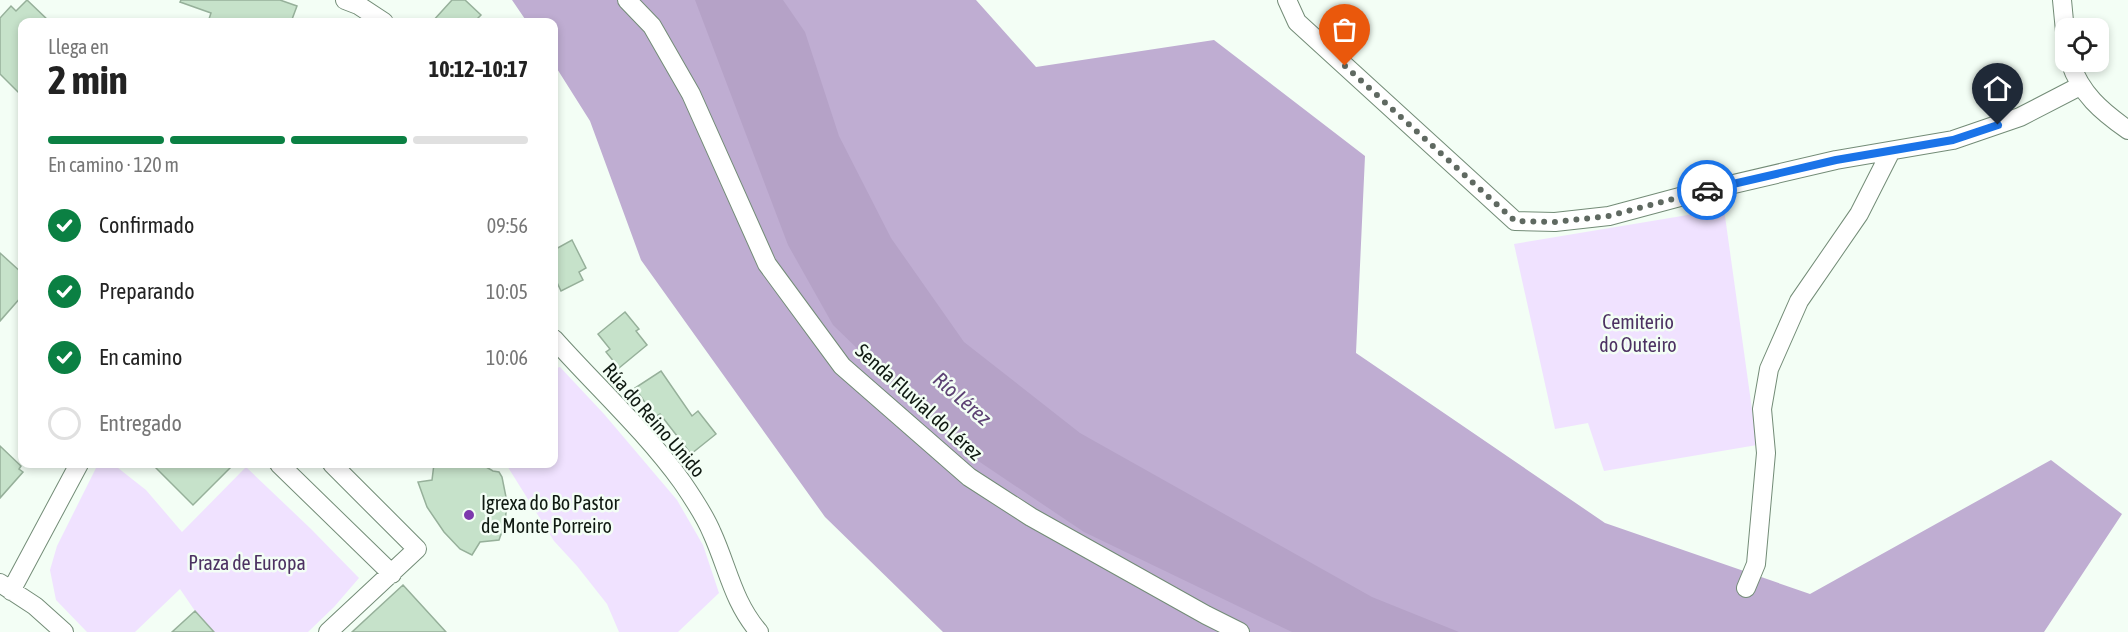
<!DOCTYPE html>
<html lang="es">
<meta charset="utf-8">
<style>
body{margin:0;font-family:"Asap Condensed",sans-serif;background:#f2f2f2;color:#222;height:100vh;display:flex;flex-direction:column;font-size:22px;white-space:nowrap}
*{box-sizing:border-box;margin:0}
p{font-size:20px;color:#767676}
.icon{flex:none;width:33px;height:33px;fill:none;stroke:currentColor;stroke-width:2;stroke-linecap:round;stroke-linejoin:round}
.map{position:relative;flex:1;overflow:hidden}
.details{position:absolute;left:18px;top:18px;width:540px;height:450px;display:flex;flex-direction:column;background:#fff;border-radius:12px;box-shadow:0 3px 9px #0003}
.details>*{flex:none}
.controls{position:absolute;left:2055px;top:18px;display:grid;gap:12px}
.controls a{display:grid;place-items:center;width:54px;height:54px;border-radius:12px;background:#fff;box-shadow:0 3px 9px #0003;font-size:30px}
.pin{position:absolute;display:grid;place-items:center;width:51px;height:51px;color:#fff;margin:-62px -26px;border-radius:50% 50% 50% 0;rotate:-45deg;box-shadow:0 0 6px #0007}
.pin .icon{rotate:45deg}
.courier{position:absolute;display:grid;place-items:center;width:60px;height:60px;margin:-30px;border:4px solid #1a73e8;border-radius:50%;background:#fff;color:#222;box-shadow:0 2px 8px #0007}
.headline em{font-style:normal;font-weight:700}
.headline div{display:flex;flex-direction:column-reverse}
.headline{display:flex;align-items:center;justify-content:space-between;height:102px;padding:0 30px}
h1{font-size:39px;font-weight:700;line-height:45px}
.bar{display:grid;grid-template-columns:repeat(4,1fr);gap:9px 6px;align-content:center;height:72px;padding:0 30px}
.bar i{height:8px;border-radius:4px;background:#e0e0e0}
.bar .active{background:#0b8043}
.bar p{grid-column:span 4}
ol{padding:0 30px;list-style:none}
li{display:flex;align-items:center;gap:18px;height:66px}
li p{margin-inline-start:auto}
li .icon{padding:6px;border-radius:50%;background:#0b8043;color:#fff;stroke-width:4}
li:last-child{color:#767676}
li i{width:33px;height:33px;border:3px solid #e0e0e0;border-radius:50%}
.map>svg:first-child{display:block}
.green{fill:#f0e2ff}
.forest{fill:#bfadd2}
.water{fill:#b5a2c7}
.building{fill:#c6e2ca;stroke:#96b09a;stroke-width:1.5}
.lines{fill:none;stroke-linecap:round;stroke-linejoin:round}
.minor-casing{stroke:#738c77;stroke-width:20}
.minor{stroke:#fff;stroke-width:18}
.done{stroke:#5f6961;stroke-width:6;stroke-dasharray:0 10.8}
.route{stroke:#1a73e8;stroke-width:8}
.poi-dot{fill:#7d39ad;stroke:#f3fef5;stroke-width:2}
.labels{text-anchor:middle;stroke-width:5;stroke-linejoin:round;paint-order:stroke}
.park-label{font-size:20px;fill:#4c3162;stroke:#f3fef5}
.street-label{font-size:20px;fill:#0f1911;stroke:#f3fef5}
.poi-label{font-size:20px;fill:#0f1911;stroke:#f3fef5;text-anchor:start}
.water-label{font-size:21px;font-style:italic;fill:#5d4274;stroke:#f3fef5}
</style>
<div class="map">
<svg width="2128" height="632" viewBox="0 0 2128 632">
<rect width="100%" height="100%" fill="#f3fef5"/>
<!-- green -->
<path class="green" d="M1724 209 1757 445 1604 471 1588 423 1555 429 1514 244Z
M560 367 604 414 677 500 703 545 719 593 678 632H619L607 604 577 566 554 541 506 464H554V369Z
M98 464H113L146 490 182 532 246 467 311 529 359 578 334 607 308 632H214L195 611 180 589 135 632H87L56 600 50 570 57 546Z"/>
<!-- forest -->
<path class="forest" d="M512 0H976L1036 67 1214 40 1365 156 1356 353 1605 523 1810 594 2051 460 2122 514 2044 632H943L825 517 641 260 590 121 554 64V22H527Z"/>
<!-- water -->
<path class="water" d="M695 0H783L805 32 839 136 891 238 964 342 1080 433 1372 597 1459 632H1292L1084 532 962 450 833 325 788 245Z"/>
<!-- building -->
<path class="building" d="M27 0 50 22H22V96L0 74V18L11 6 16 11Z
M181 0H280L297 6 291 22H220L209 19 211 13 180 2Z
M452 0H465L481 15 474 22H432Z
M572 240 586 268 579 272 583 280 561 291 554 276V250Z
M0 253 22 273V296L0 321Z
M625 312 639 329 636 331 647 345 619 368 606 352 610 349 598 334Z
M661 371 692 416 698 411 716 434 691 454 660 414 655 417 635 388Z
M0 446 21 466 19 469 23 472 0 498Z
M152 464H234L193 505Z
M434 464H481L493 471 499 472 502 477 507 502 505 523 499 540 480 542 472 555 460 549 444 532 427 507 418 482 432 480Z
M403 585 446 632H352Z
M195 611 214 632H172Z"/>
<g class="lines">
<defs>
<path id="minor" d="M345 0 358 5 384 22
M627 0 652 26 691 94 767 264 842 366 969 477 1031 517 1206 615 1240 632
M1287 0 1297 22 1515 221 1555 222 1609 216 1691 194 1836 160 1953 140 2020 117 2080 86
M2062 0 2066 42
M2070 62C2081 94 2101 111 2128 130
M554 339C595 385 646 432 682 482 693 498 705 516 712 533 728 568 733 602 759 632
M279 464 392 574
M0 583 35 606 64 632
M1746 588 1756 564 1766 453 1762 409 1769 369 1799 301 1859 214 1891 151
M11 591 79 464
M328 632 417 549 332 464"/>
</defs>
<!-- minor casing -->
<use href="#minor" class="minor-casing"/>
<!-- minor -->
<use href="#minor" class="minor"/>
</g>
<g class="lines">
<!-- done -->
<path class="done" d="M1345 66 1515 221 1555 222 1609 216 1707 190"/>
<!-- route -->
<path class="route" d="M1707 190 1836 160 1953 140 1998 125"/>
</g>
<!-- markers -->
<circle class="poi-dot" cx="469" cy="515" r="6"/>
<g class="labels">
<!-- park labels -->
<g class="park-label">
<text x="1638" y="329">Cemiterio<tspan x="1638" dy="23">do Outeiro</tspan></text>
<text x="247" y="570">Praza de Europa</text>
</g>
<!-- street labels -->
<g class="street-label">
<text transform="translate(919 402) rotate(42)" y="7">Senda Fluvial do Lérez</text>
<text transform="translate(654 420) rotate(49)" y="7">Rúa do Reino Unido</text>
</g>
<!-- poi labels -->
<g class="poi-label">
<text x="481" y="510">Igrexa do Bo Pastor<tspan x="481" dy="23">de Monte Porreiro</tspan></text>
</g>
<!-- water labels -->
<g class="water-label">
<text transform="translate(962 399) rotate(41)" y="7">Río Lérez</text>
</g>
</g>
</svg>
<div class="controls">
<a><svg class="icon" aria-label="locate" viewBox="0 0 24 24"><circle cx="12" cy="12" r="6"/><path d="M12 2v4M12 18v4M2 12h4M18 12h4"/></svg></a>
</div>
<div class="pin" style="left:1345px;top:66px;background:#ea580c"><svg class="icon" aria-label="bag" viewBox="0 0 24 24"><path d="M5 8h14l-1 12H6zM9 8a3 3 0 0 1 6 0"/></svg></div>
<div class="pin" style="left:1998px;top:125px;background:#1f2937"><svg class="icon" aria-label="home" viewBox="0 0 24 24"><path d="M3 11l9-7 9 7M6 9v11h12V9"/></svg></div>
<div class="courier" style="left:1707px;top:190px"><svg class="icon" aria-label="car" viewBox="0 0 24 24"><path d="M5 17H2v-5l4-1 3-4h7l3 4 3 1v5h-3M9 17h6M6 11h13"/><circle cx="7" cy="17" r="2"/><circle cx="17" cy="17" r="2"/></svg></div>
<section class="details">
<div class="headline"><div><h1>2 min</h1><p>Llega en</p></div><em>10:12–10:17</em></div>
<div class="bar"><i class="active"></i><i class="active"></i><i class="active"></i><i></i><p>En camino · 120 m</p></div>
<ol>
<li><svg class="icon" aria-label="check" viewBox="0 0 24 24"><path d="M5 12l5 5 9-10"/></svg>Confirmado<p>09:56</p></li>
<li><svg class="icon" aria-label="check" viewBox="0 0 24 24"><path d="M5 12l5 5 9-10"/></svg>Preparando<p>10:05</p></li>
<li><svg class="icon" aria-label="check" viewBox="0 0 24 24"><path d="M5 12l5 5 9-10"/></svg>En camino<p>10:06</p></li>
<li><i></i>Entregado</li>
</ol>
</section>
</div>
